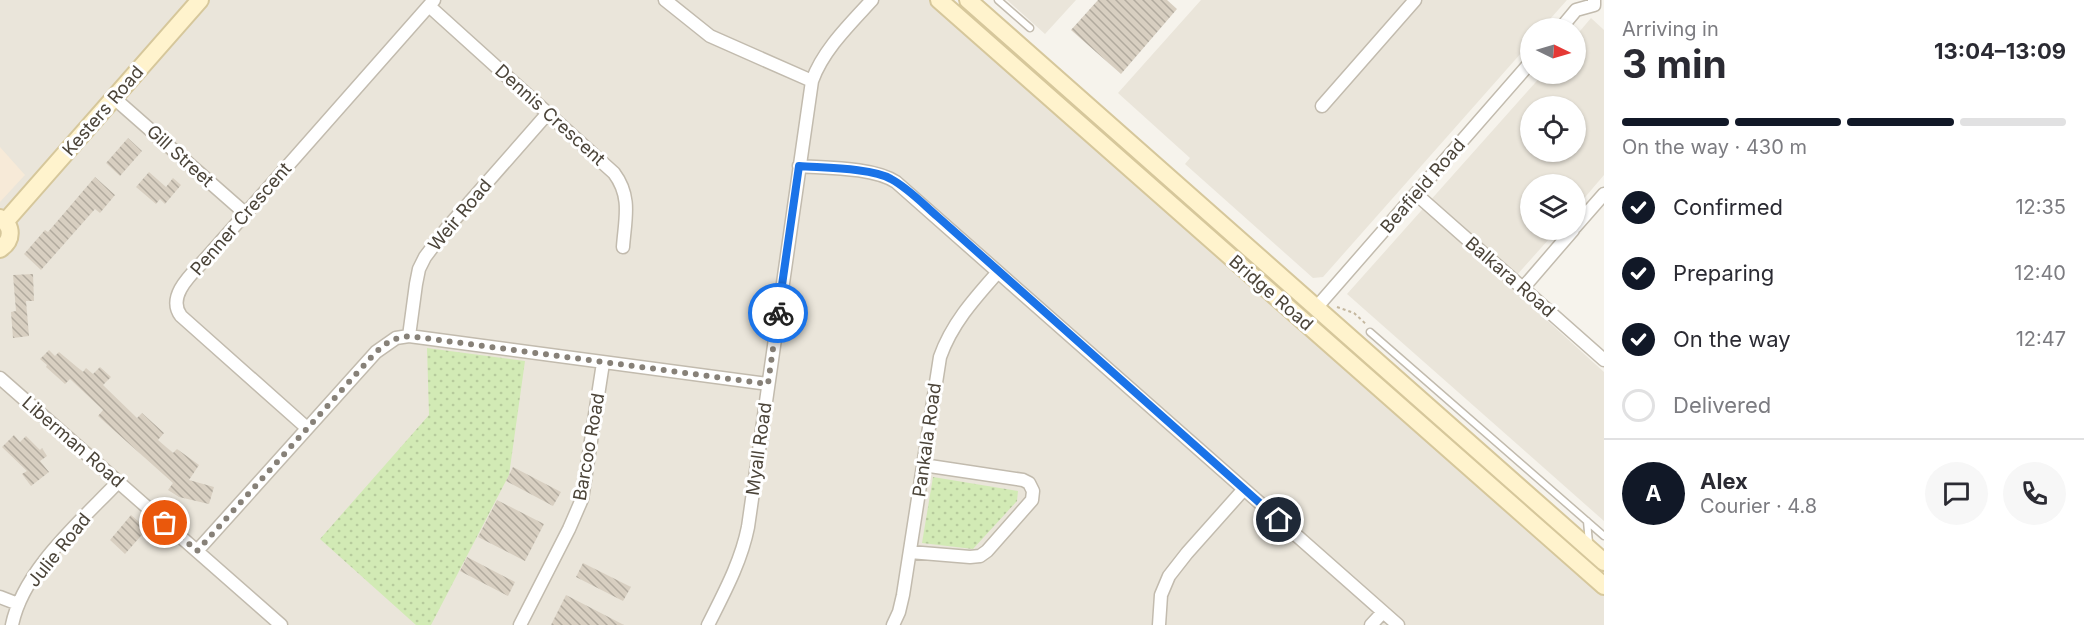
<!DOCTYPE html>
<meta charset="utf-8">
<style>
body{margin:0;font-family:Inter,sans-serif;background:#f7f7f7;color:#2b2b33;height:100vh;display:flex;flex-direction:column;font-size:22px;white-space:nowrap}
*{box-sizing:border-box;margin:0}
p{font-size:20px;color:#7c7c81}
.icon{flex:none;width:33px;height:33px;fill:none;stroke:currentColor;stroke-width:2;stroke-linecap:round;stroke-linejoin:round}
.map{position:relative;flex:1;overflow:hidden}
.panel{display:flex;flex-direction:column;background:#fff;width:480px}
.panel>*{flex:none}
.needle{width:39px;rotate:95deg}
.controls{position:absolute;left:1520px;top:18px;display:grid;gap:12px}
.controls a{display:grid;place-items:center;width:66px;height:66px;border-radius:50%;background:#fff;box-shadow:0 2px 4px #0004;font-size:30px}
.pin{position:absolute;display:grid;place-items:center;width:51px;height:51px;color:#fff;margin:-26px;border:3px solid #fff;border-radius:50%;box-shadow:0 2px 6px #0007}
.courier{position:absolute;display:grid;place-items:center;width:60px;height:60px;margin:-30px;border:4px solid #1a73e8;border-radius:50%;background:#fff;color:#222;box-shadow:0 2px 8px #0007}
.overview em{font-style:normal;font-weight:700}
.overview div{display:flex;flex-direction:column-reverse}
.overview{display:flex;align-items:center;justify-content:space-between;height:102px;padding:0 18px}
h1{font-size:39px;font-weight:700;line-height:45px}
.bar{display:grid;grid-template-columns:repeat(4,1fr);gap:9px 6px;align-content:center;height:72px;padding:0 18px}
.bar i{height:8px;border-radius:4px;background:#e1e1e2}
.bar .active{background:#111827}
.bar p{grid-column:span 4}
.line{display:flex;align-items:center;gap:15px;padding:0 18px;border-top:2px solid #e1e1e2}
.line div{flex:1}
.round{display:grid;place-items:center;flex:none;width:63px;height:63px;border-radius:32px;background:#f7f7f7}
ol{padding:0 18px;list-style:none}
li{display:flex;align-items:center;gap:18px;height:66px}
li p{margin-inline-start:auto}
li .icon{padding:6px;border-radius:50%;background:#111827;color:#fff;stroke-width:4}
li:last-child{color:#7c7c81}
li i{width:33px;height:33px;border:3px solid #e1e1e2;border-radius:50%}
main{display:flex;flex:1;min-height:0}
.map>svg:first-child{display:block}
.residential{fill:#eae5da;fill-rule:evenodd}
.commercial{fill:#f7ead8}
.park{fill:url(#park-dots)}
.building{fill:url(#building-back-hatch)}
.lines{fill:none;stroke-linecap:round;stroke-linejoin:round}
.service-casing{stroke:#c2bbae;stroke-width:9}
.minor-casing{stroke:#c2bbae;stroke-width:15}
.secondary-casing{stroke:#d6c79b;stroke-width:20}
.path{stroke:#c4b79f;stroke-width:2;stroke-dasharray:3 3;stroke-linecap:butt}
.service{stroke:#fff;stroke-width:6}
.minor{stroke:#fff;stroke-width:12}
.secondary{stroke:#fff3cd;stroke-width:16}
.done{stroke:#878178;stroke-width:6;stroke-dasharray:0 10.8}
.route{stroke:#1a73e8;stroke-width:8}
.labels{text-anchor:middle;stroke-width:6;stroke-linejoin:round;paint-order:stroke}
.street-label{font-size:18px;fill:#4b4439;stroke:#fff}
</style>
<main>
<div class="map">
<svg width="1604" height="625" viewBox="0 0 1604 625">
<defs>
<pattern id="park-dots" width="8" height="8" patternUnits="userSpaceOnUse" patternTransform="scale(1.5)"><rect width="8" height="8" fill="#d2eab5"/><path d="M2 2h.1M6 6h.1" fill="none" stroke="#b6ca9c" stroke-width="1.8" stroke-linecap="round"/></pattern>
<pattern id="building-back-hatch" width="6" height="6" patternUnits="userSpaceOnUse" patternTransform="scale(1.5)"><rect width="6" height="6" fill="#d8cfc1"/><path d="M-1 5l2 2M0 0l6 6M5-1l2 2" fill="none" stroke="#b1aa9e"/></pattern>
</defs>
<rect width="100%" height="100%" fill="#f6f3ec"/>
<!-- residential -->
<path class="residential" d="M0 0H939L1604 586V625H0Z
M1007 0H1076L1045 34Z
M1201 0H1567L1542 28H1530V43L1323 277 1313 278 1185 164 1190 158 1118 93Z
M1591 18 1604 30V175L1575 209V184H1530V230H1557L1508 285 1604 372V521L1347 294 1543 74H1575V37ZM1530 106H1575V152H1530Z"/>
<!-- commercial -->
<path class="commercial" d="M0 147 25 175 0 202Z"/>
<!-- park -->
<path class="park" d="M427 348 525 361 509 475 431 625H416L320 539 429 415Z
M933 477 1018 491 1017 501 973 549 922 543Z"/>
<!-- building -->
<path class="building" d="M1098 0H1167L1177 9 1121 74 1071 30Z
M128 138 142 151 120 176 106 163Z
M149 172 166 187 173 178 181 185 165 204 160 199 156 204 136 187Z
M95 177 115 195 100 213 95 209 41 270 24 254 45 230 48 232Z
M33 274 34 301H26L29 336 13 338 11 312 16 311 13 275Z
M49 350 55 356 59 352 83 372 86 368 93 374 100 367 111 377 103 385 137 418 142 413 164 433 158 440 173 453 177 449 199 465 189 480 214 487 209 504 179 497 168 490 173 483 98 416 103 410 70 379 65 384 46 367 47 365 40 359Z
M14 435 20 442 26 436 40 450 42 448 47 456 40 461 49 472 31 486 22 474 27 471 2 447Z
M513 467 561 492 553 506 506 481Z
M497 500 544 524 525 561 478 537Z
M131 515 147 529 125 554 110 540Z
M467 557 515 582 508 596 460 571Z
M583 563 631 587 623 601 576 577Z
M566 595 624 625H551Z"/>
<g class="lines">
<defs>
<path id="service" d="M998 0 1030 28
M1370 332 1604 536
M1587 521 1589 543"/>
<path id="minor" d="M665 0 710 36 812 81
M429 6 614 173C632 197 625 219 623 247
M1561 28 1576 10 1594 5V0
M114 98 246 214
M1322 106 1415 0
M799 166C826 168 873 167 896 182L1398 625
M1416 194 1604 360
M1575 227 1604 194
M1523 288 1573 230
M1316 308 1530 63
M409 336 416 284 419 269 425 257 447 228 548 113
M0 378 281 625
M307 428 181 316C165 295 195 271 209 255L434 0
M197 551 376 352 396 338 409 336 768 384
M910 552 970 557 980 556 987 551 1032 500 1033 491 1029 483 1023 480 923 465
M0 597 18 604
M12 625C23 570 81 521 118 482
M520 625 569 529 582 499 603 363
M708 625C724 593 741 562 748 527L812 81C823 50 850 24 872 0
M893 625 899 612 903 595 940 357C952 323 975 298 998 272
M1159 625 1161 595 1169 576 1187 553 1244 489
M1371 625 1383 612"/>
<path id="secondary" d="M939 0 1604 586
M968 0 1604 562
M0 218C13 226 13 240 0 249
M5 222 200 0"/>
</defs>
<!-- service casing -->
<use href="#service" class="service-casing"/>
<!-- minor casing -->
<use href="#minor" class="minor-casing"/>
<!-- secondary casing -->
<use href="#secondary" class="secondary-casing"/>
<!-- path -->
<path class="path" d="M1337 307 1354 313 1367 325"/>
<!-- service -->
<use href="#service" class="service"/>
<!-- minor -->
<use href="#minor" class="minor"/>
<!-- secondary -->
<use href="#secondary" class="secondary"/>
</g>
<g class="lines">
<!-- done -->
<path class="done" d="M165 523 197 551 376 352 391 340 409 336 768 384 778 313"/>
<!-- route -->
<path class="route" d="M778 313 799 166C823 168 872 168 891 179 908 188 923 204 938 217L1279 520"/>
</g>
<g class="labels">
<!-- street labels -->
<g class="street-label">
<text transform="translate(103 111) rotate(-49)" y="6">Kesters Road</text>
<text transform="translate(550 115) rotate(42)" y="6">Dennis Crescent</text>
<text transform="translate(180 156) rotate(42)" y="6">Gill Street</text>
<text transform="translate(1423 186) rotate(-49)" y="6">Beafield Road</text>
<text transform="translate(460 215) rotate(-50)" y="6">Weir Road</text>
<text transform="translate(241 219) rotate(-49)" y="6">Penner Crescent</text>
<text transform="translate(1510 277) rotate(41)" y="6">Balkara Road</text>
<text transform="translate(1271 293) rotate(41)" y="6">Bridge Road</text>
<text transform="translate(927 440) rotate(-82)" y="6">Pankala Road</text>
<text transform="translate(73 442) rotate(41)" y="6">Liberman Road</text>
<text transform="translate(589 447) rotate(-80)" y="6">Barcoo Road</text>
<text transform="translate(759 449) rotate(-82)" y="6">Myall Road</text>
<text transform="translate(59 550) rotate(-51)" y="6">Julie Road</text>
</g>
</g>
</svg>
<div class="controls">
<a><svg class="needle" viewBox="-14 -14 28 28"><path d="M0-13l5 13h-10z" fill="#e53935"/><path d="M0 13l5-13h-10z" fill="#7c7c81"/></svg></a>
<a><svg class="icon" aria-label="locate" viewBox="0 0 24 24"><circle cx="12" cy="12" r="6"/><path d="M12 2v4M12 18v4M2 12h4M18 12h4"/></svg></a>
<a><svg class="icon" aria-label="layers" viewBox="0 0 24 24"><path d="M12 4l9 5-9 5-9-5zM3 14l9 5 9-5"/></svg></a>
</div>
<div class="pin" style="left:165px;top:523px;background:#ea580c"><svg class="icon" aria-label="bag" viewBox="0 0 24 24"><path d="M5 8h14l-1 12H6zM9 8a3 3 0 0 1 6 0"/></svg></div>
<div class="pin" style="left:1279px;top:520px;background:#1f2937"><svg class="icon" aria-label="home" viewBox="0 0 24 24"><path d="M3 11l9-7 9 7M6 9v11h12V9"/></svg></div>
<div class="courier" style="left:778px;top:313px"><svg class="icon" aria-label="bike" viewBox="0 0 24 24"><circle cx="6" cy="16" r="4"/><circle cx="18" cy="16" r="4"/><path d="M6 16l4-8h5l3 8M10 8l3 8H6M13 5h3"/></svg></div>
</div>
<section class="panel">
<div class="overview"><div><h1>3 min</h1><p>Arriving in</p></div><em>13:04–13:09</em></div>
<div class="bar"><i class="active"></i><i class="active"></i><i class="active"></i><i></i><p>On the way · 430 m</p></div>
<ol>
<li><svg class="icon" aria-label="check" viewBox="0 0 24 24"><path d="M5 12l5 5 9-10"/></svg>Confirmed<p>12:35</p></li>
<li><svg class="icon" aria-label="check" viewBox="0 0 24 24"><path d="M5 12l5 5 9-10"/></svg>Preparing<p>12:40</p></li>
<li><svg class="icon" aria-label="check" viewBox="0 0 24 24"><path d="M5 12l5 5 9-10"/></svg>On the way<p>12:47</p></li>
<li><i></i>Delivered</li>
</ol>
<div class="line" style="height:108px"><b class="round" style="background:#111827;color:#fff">A</b><div><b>Alex</b><p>Courier · 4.8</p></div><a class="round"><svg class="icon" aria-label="chat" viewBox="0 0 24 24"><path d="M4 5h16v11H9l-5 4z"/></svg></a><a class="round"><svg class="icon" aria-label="phone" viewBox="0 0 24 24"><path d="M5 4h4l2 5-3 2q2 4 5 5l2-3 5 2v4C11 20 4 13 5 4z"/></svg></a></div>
</section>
</main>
